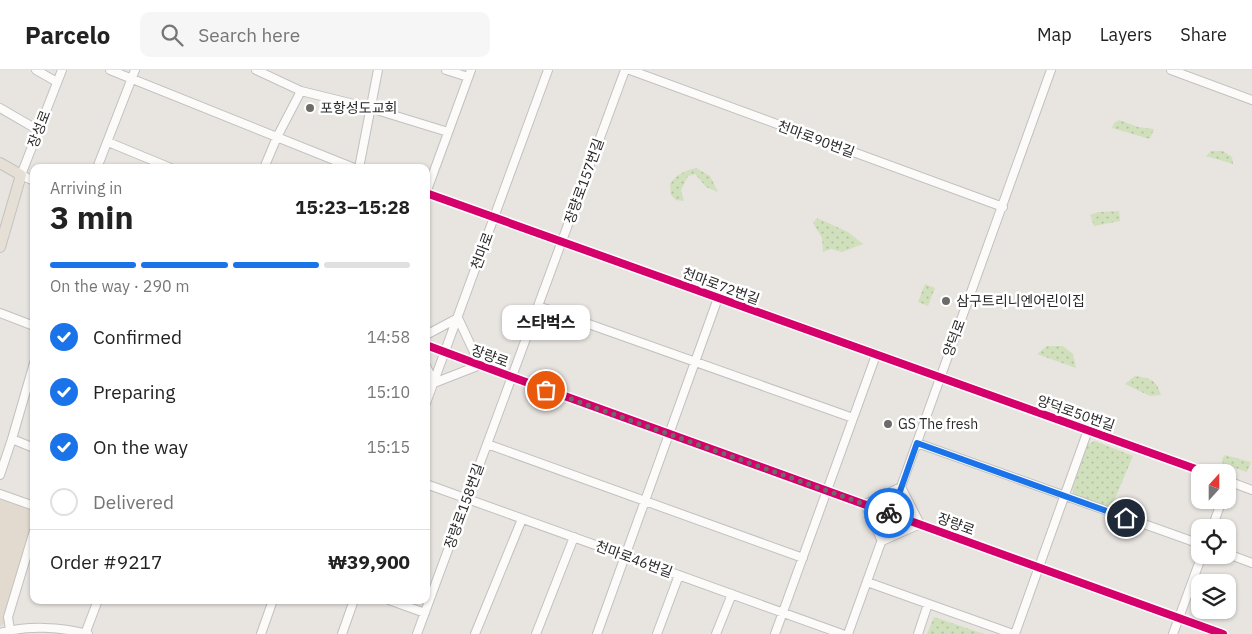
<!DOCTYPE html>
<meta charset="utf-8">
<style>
body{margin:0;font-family:"IBM Plex Sans","Noto Sans KR",sans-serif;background:#f6f6f6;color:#222;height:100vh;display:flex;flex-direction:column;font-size:19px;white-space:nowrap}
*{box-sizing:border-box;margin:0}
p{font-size:16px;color:#767676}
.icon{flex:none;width:28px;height:28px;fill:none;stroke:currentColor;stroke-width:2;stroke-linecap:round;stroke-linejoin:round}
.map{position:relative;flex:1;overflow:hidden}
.details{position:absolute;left:30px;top:94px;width:400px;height:440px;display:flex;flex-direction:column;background:#fff;border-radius:10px;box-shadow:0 1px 4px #0004}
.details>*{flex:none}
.needle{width:32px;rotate:21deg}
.buttons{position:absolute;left:1191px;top:394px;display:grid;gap:10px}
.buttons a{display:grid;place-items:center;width:45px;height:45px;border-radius:10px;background:#fff;box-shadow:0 1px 4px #0004;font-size:25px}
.pin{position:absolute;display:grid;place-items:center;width:42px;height:42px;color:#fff;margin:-21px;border:2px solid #fff;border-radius:50%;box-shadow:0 1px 5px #0007}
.courier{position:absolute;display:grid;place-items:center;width:50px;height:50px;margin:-25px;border:4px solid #1a73e8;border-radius:50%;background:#fff;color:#222;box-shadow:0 1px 6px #0007}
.bubble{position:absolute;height:35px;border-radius:10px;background:#fff;box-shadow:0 1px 4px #0004;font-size:16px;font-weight:800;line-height:35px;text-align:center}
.headline em{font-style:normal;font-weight:800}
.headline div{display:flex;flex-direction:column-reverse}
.headline{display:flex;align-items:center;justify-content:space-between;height:85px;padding:0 20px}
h1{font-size:32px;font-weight:800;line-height:38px}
.bar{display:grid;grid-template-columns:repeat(4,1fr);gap:8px 5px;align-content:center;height:60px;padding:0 20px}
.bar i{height:6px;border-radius:4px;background:#e0e0e0}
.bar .active{background:#1a73e8}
.bar p{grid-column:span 4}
.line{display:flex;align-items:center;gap:12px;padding:0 20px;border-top:1px solid #e0e0e0}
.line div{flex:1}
ol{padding:0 20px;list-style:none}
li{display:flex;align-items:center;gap:15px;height:55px}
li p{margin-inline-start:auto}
li .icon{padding:5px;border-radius:50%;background:#1a73e8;color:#fff;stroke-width:4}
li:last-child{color:#767676}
li i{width:28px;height:28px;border:2px solid #e0e0e0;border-radius:50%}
header{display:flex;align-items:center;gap:30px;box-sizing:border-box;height:70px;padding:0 25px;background:#fff;border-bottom:1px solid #e0e0e0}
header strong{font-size:24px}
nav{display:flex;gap:28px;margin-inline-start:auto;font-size:18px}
.search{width:350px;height:45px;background:#f6f6f6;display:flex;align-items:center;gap:12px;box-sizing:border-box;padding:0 18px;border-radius:10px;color:#767676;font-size:19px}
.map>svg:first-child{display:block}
.education{fill:#e2d9cf}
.park{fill:url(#park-dots)}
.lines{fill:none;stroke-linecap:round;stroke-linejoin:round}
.minor-casing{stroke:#c2c1c1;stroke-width:10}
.major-casing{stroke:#c4c3c1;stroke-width:12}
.minor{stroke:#fcfbfa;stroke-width:8}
.major{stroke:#e5dfd5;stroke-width:10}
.cycleway-casing{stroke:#fff;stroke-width:11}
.cycleway{stroke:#d6006c;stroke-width:8}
.done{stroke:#6c6b6a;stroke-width:5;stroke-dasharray:0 9}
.route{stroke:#1a73e8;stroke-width:6}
.poi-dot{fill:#6c6b6a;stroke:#fff;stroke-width:2}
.labels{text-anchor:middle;stroke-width:5;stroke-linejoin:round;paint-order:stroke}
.poi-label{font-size:14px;fill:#2a2a2a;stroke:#fff;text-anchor:start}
.street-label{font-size:14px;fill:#2a2a2a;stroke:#fff}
</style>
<header>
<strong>Parcelo</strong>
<div class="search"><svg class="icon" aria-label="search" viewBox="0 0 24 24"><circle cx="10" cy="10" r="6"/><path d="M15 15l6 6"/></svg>Search here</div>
<nav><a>Map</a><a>Layers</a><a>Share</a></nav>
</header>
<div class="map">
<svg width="1252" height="564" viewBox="0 0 1252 564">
<defs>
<pattern id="park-dots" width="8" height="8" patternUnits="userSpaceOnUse" patternTransform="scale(1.25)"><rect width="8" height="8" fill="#d1e0bc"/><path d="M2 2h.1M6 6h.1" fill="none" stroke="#b4c0a2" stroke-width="1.8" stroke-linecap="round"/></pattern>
</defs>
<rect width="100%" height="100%" fill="#e8e4e0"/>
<!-- education -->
<path class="education" d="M0 429 34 441V447L4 554 0 556Z"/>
<!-- park -->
<path class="park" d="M1119 50 1138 57 1154 59 1150 69 1112 58 1114 53Z
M1211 81H1223L1232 87 1233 94 1206 86Z
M696 98 710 106 718 122 706 117 695 104 688 106 681 120 684 131 676 130 671 125 670 114C677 104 684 101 696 98Z
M1119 141 1120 151 1094 156 1090 145 1098 142Z
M817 148 848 162 863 174 842 182 831 179 823 182 822 168 813 153Z
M925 214 935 218 928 236 918 232Z
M1047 276H1063L1073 284 1076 298 1037 284Z
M1135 306C1150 308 1156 309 1161 325L1150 326 1125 314Z
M1095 371 1133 386 1111 438 1075 426 1072 419 1088 374Z
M1225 385 1251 392 1247 402 1223 394 1222 389Z
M934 547 984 564H927Z"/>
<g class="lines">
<defs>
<path id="minor" d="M36 0 57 12
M110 0 354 98
M256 0 301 21 370 38 448 62
M446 0 468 7
M630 0 1003 137
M1171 0 1252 30
M0 38 38 60
M108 72 171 98
M97 98 135 0
M264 98 277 67 301 21
M359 98 378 0
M34 111 21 105 62 0
M426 123 1204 402
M426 123 471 0
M538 236 853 348
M0 243 34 256
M458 248 480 295
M426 265 458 248
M426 275 512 307 1223 564
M426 296 434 313
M434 313 480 295
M426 333 548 0
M12 369 34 378
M917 373 1200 474
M487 374 803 488
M0 405 12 369 34 293
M1228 411 1252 420
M426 414 842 564
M901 417 920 454 882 471 865 434Z
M0 424 34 436
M1212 458 1222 430
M1228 484 1252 493
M867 512 1013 564
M389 530 425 543
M10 560 8 547 34 461
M0 563C28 555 61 557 88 564
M85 564 98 530
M261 564 273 530
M342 564 354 530
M417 564 625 0
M475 564 522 449
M536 564 574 467
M597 564 718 228
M657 564 679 505
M716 564 732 524
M775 564 876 285
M848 564 1051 0
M918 564 928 534
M1015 564 1088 360
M1173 564 1202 485"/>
<path id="major" d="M0 93 21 105 0 177"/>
</defs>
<!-- minor casing -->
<use href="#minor" class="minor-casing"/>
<!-- major casing -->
<use href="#major" class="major-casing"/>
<!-- minor -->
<use href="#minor" class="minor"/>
<!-- major -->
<use href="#major" class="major"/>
<defs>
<path id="cycleway" d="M426 123 1204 402
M426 275 512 307 1223 564"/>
</defs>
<!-- cycleway casing -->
<use href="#cycleway" class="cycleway-casing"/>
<!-- cycleway -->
<use href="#cycleway" class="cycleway"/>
</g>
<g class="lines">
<!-- done -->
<path class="done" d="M546 320 889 443"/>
<!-- route -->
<path class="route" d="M889 443 892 444 917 373 1126 448"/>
</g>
<!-- markers -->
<g class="poi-dot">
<circle cx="310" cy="38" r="5"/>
<circle cx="946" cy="231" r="5"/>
<circle cx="888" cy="354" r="5"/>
</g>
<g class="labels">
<!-- poi labels -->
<g class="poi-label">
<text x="320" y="43">포항성도교회</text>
<text x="956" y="236">삼구트리니엔어린이집</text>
<text x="898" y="359">GS The fresh</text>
</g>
<!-- street labels -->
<g class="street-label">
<text transform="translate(39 59) rotate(-69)" y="5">장성로</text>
<text transform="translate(816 69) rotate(20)" y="5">천마로90번길</text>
<text transform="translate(584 111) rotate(-70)" y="5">장량로157번길</text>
<text transform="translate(482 181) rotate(-70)" y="5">천마로</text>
<text transform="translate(721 216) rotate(20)" y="5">천마로72번길</text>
<text transform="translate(954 268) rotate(-70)" y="5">양덕로</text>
<text transform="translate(490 286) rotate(20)" y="5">장량로</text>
<text transform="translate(1076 343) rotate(19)" y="5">양덕로50번길</text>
<text transform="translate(464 436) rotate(-70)" y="5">장량로158번길</text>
<text transform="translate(956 454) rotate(20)" y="5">장량로</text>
<text transform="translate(634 489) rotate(20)" y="5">천마로46번길</text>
</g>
</g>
</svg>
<div class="buttons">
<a><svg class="needle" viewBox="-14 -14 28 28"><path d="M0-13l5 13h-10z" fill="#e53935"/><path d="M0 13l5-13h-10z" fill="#767676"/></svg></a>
<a><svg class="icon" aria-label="locate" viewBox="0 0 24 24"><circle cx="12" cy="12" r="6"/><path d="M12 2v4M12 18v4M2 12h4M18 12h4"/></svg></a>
<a><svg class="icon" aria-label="layers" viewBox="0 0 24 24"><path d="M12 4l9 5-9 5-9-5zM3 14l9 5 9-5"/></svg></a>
</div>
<div class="pin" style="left:546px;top:320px;background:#ea580c"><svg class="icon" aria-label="bag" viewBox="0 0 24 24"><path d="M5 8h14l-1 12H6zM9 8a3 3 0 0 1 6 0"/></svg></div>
<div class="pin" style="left:1126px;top:448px;background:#1f2937"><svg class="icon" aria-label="home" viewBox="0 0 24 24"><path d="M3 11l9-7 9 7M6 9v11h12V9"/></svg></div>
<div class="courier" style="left:889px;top:443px"><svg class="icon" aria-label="bike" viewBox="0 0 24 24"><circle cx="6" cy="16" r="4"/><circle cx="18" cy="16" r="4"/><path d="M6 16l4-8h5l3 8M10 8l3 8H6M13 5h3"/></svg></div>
<div class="bubble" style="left:502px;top:235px;width:88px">스타벅스</div>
<section class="details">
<div class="headline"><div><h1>3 min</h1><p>Arriving in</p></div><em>15:23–15:28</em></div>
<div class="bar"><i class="active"></i><i class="active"></i><i class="active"></i><i></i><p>On the way · 290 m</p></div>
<ol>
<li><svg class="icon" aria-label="check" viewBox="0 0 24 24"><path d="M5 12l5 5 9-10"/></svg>Confirmed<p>14:58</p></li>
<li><svg class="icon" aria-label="check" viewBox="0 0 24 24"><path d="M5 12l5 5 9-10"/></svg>Preparing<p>15:10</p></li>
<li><svg class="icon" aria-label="check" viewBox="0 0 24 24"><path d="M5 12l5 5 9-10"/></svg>On the way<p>15:15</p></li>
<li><i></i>Delivered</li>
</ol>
<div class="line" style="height:65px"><div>Order #9217</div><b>₩39,900</b></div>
</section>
</div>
